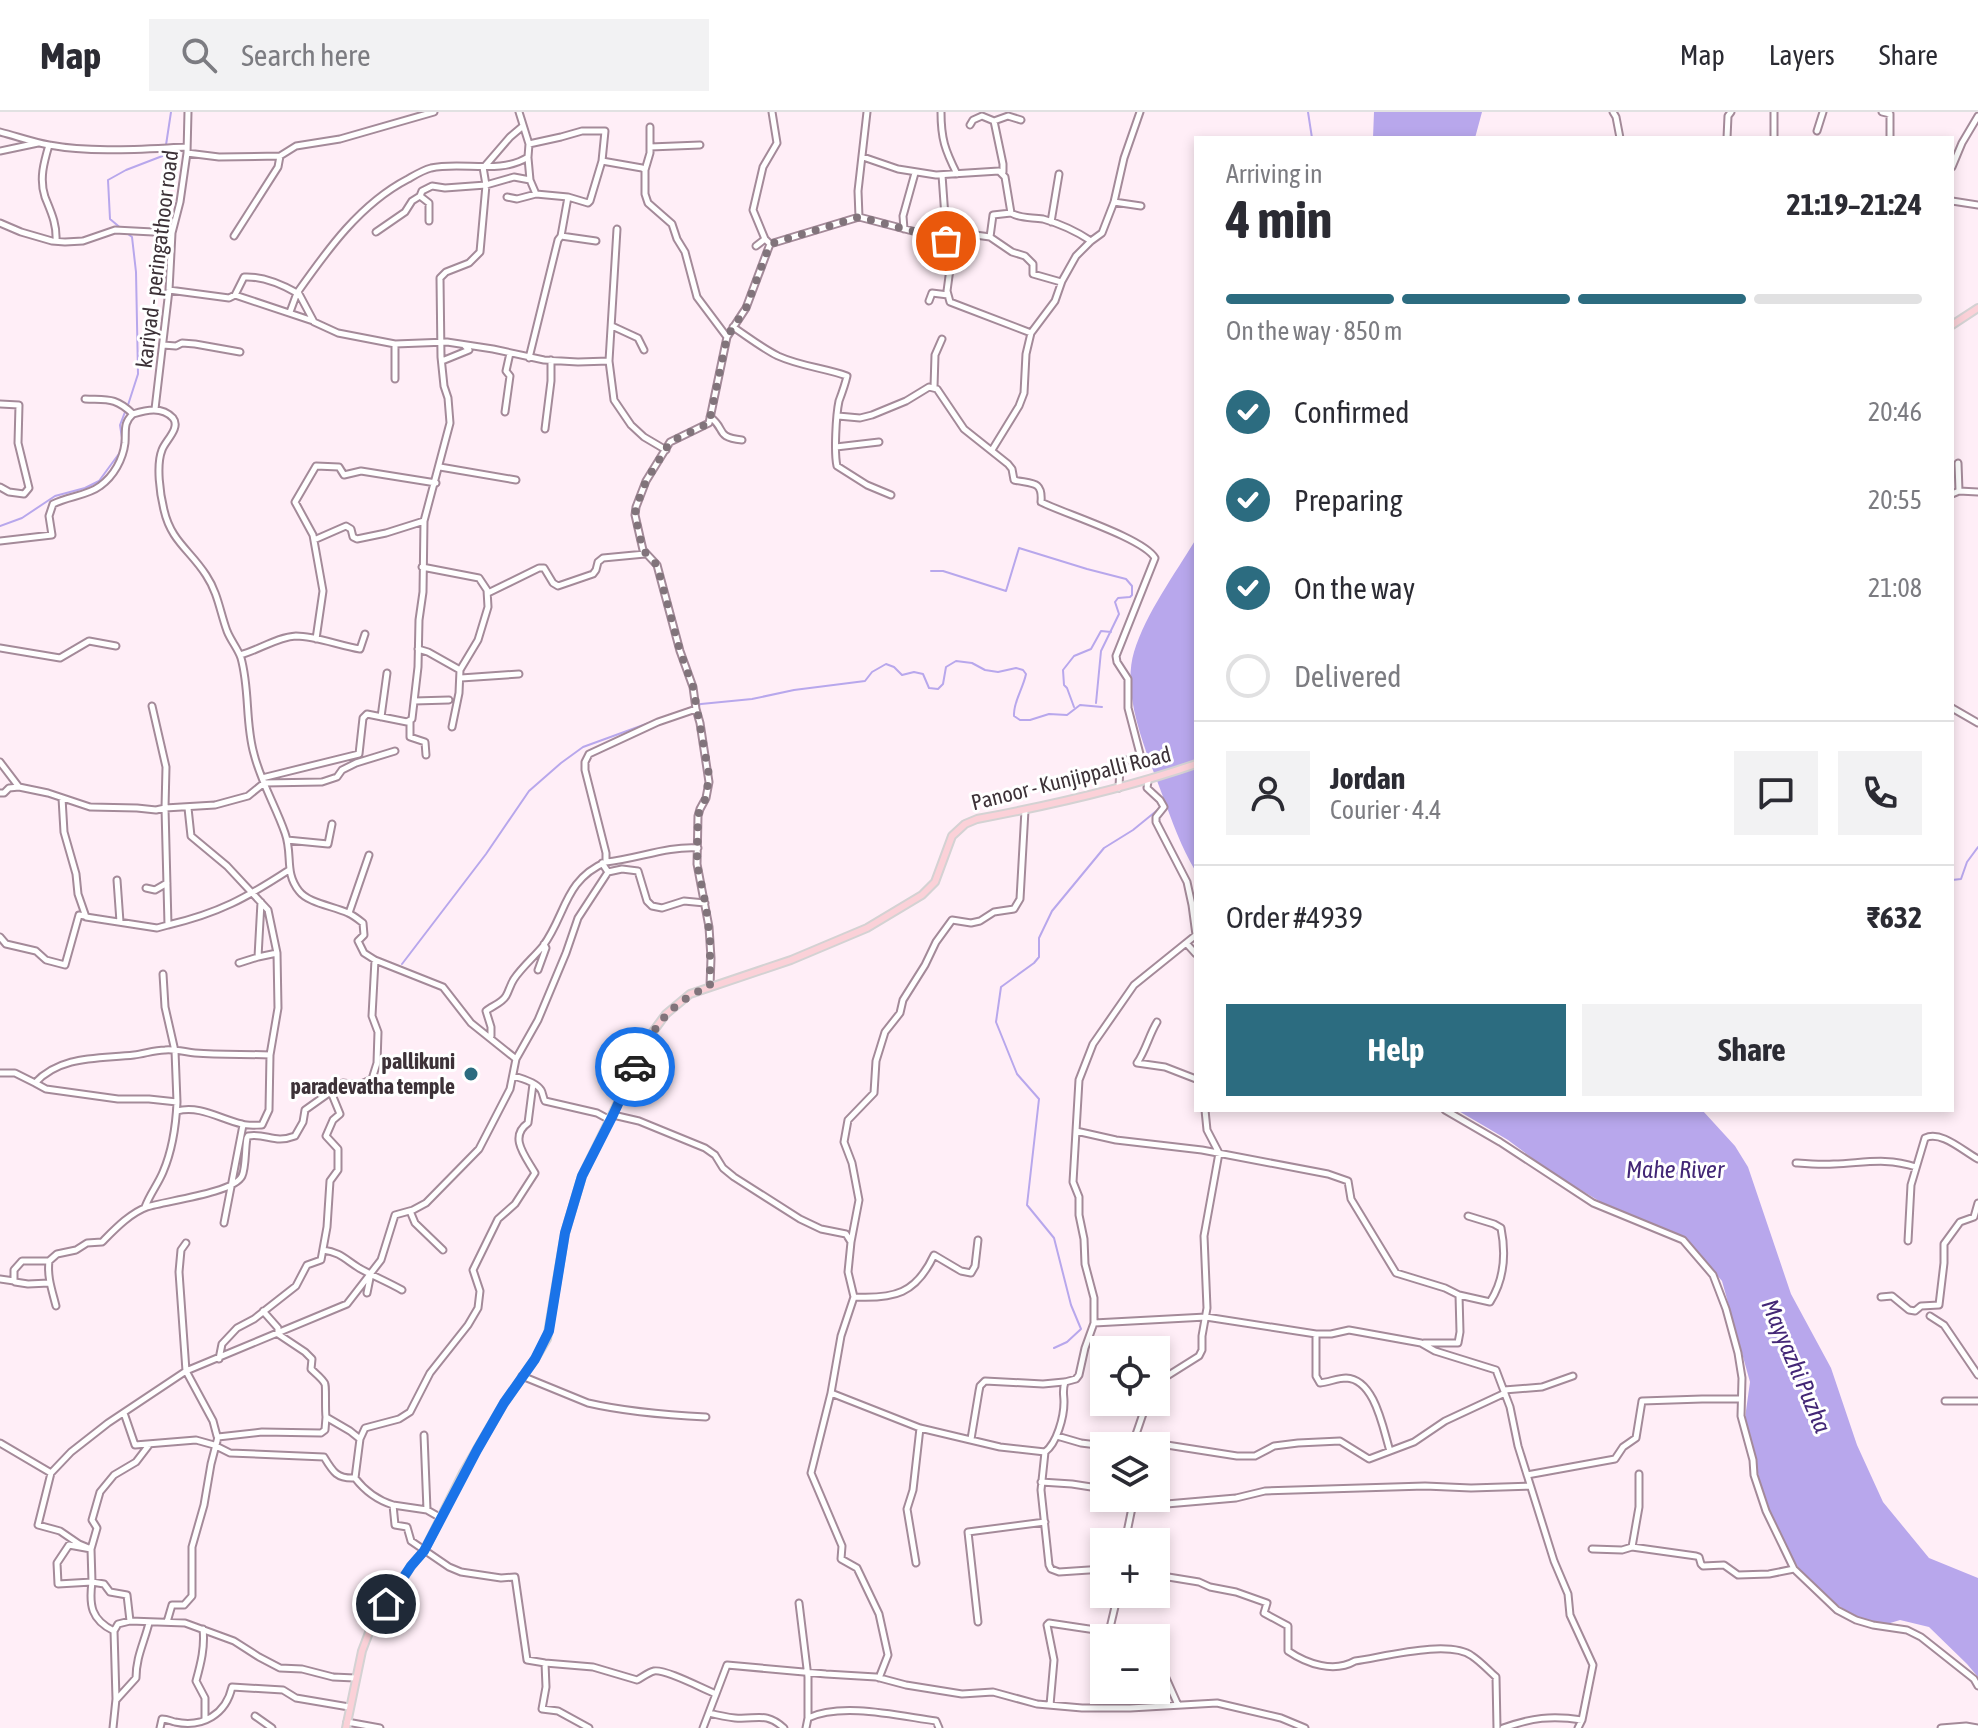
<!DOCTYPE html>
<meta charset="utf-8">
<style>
body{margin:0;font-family:"Asap Condensed",sans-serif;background:#f2f2f3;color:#2b2b33;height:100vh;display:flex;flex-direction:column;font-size:30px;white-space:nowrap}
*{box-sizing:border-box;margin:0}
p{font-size:26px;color:#7c7c81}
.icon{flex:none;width:44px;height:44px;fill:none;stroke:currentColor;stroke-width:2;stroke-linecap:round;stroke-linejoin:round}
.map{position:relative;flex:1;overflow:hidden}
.details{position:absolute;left:1194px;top:24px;width:760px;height:976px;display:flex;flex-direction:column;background:#fff;border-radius:0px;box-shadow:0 4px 12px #0003}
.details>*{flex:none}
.controls{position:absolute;left:1090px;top:1224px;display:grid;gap:16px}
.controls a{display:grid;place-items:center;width:80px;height:80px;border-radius:0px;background:#fff;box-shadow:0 4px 12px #0003;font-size:40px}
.pin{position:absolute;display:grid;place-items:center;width:68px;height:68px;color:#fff;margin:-34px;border:4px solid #fff;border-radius:50%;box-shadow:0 2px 8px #0007}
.courier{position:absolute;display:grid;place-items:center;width:80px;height:80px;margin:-40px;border:6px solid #1a73e8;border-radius:50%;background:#fff;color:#222;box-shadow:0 2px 10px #0007}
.overview em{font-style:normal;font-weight:700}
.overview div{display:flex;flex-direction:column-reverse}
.overview{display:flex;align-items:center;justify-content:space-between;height:136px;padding:0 32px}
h1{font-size:52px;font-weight:700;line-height:60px}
.bar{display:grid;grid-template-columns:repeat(4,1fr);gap:12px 8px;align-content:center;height:96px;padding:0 32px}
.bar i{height:10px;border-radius:6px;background:#e1e1e2}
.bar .selected{background:#2c6c80}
.bar p{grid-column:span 4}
.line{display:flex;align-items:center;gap:20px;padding:0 32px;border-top:2px solid #e1e1e2}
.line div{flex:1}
.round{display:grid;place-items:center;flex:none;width:84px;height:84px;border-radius:0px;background:#f2f2f3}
ol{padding:0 32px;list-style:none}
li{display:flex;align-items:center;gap:24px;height:88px}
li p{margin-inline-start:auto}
li .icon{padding:8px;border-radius:50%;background:#2c6c80;color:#fff;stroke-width:4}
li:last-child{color:#7c7c81}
li i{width:44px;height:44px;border:4px solid #e1e1e2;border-radius:50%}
.cta{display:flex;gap:16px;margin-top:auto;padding:16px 32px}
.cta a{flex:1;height:92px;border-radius:0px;background:#2c6c80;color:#fff;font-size:32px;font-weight:700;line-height:92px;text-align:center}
.cta a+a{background:#f2f2f3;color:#2b2b33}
header{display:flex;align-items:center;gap:48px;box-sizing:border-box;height:112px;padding:0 40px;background:#fff;border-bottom:2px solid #e1e1e2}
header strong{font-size:38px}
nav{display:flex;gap:44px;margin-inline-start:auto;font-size:28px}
.search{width:560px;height:72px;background:#f2f2f3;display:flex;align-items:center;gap:20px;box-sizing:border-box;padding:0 28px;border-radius:0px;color:#7c7c81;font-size:30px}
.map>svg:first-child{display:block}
.water{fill:#b8a7ec}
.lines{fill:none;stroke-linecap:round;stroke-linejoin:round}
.stream{stroke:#b8a7ec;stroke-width:2}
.minor-casing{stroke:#a48a99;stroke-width:9}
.major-casing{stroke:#d4d2d3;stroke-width:10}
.minor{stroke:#fff;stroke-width:5}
.major{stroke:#fbd1d8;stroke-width:6}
.done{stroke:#81747b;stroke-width:8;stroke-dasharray:0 14.4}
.route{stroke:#1a73e8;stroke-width:10}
.poi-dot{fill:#2c6c80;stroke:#fff;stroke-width:3}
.labels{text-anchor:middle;stroke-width:6;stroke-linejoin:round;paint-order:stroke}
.street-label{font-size:22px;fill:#3d3238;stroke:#fff}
.poi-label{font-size:22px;font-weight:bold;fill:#3d3238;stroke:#fff;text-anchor:end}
.water-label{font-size:24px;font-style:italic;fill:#432776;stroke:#fff}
</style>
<header>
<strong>Map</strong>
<div class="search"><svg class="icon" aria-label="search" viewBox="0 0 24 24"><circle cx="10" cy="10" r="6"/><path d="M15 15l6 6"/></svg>Search here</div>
<nav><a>Map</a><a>Layers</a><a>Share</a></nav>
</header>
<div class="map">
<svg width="1978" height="1616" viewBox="0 0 1978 1616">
<rect width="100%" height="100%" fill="#ffeef7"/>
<!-- water -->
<path class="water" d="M1374 0H1482L1475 26H1373Z
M1196 427V760C1181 735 1172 709 1162 682 1147 641 1121 584 1134 540 1146 501 1175 462 1196 427Z
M1457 998 1703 999 1735 1034 1748 1055 1791 1182 1831 1256 1857 1333 1883 1390 1929 1446 1978 1466V1565L1967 1552 1929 1515 1900 1508 1887 1512 1871 1511 1845 1498 1822 1482 1803 1464 1767 1399 1745 1306 1750 1270 1722 1169 1683 1124 1611 1096 1552 1061 1508 1028Z"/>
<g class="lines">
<!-- stream -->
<path class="stream" d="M1308 0 1312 26
M166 33 171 0
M123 118 110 107 108 68 126 58 165 43V39
M128 122 132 125 136 160 138 262 128 293
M0 414 22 406 55 384 85 376 99 369 121 339 122 326 120 313 125 300
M931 459H943L1006 479 1019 436 1087 457 1126 467 1132 474V483L1130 485 1118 486 1115 490 1119 502 1101 539 1096 591
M1074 595 1067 576 1064 573 1063 558 1074 544 1091 537 1101 519 1111 520
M1952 768 1961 767 1967 750 1978 735
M402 852 486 742 529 679 561 651 583 635 701 592 752 587 794 578 865 569 872 560 886 552 894 555 902 563 914 560 923 562 929 576 938 577 943 572 946 555 956 549 972 551 985 558 998 560 1016 556 1023 558 1026 562C1023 577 1013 590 1014 604L1020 608H1030L1049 602 1067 603 1080 593 1102 595
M1054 1236 1067 1230 1081 1217 1071 1193 1054 1126 1027 1093 1039 987 1017 962 996 910 1001 875 1034 851 1039 845V826L1052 799 1104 736 1133 718 1160 696"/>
<defs>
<path id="minor" d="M772 0 777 31 763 55 753 98 765 127 770 132 859 105 858 79 867 0
M941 0C941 27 945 38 957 62
M1613 0 1616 5 1620 26
M1774 0V26
M1882 0 1890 2V26
M994 9 1008 4 1021 8
M970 13 973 8 982 4 994 9 1003 52V60
M1817 19 1823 0
M0 20C16 24 32 30 49 33 93 41 141 37 187 35
M1727 26 1728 4 1731 0
M529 32 561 25 582 19H605L602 49 642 56 645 58V82L648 91 672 112 677 127 685 140 697 185 727 225
M49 33C44 50 39 67 45 85 51 100 57 112 56 129
M650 35 700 33
M0 39 38 31
M187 41 219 45 280 44 296 34 340 27 434 0
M863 45 898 57 936 63 999 59 1005 65 1011 101C1021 107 1032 105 1043 107 1061 112 1076 119 1091 129
M528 46 530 68
M485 54 510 25 523 14
M1952 55 1962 31 1978 4
M645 58 650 41V15
M942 63 946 119 990 125 993 103 1011 101
M507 85 517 87 536 82
M568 85 588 91 590 89 602 49
M1952 89 1978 93
M1114 90 1141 94
M859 105 943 127 951 136 952 142 947 179 950 190 1031 221
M429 109V91L420 84 422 79 432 74 445 76 486 73 514 65 530 68 536 82 568 85 561 124 558 128 529 246
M1051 110 1059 62
M0 111 21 120 52 129 65 130 83 129 115 118 172 121
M617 117 609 249 614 288 631 313 644 325 666 338
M904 117 903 104 915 61
M376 120 405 100 412 89 420 84
M234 124 278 55 280 44
M561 124 596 129
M990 125 1012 140 1025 144 1033 152V162L1061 170
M756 134 765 127
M169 178 229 186 235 183 244 165C263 164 281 172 297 181 328 137 360 92 408 67 415 63 423 58 431 56 462 49 500 63 528 45L529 32 519 0
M298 180 314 210 338 221 395 232 447 230 493 237 544 248 578 250 609 249
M235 183 313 209
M929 189 932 181 948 183
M290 200 297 181
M612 214 638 226 644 238
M733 215C748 225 762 236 778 244 800 254 824 256 847 264 845 273 842 281 839 289 836 303 834 341 837 354L867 373 891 383
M163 233 176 234 182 231 195 232 240 240
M442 249 469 238 465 234
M395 267V232
M934 275 935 243 942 227
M85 287C108 288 115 285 133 302
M0 292 19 293 18 331 29 376 24 382 9 380 0 375
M155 297 169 178 172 121 180 90 187 41 188 0
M505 300 510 264 506 259 510 241
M838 304 860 306 872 303 906 289 929 275 937 277 964 317 1008 352 1012 357 1014 368C1031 372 1043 368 1041 390 1065 402 1143 426 1155 446L1116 544 1117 550 1128 567V596L1140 642 1134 648H1122L1120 653 1119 676
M710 305C727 317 714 325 742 328
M545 317 551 269V248
M836 335 879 330
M992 338 1019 294 1024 281 1026 242 1031 221 1055 189 1062 169 1076 144 1091 129 1102 121 1114 90 1124 46 1140 0
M1958 351 1959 379
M440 355 516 368
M1952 382 1959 379 1978 380
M314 428 346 414 351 417 353 425 357 427 386 421 424 409
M0 429 52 423 49 404 53 392C68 384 87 384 100 374 114 364 123 347 125 331 126 318 123 311 133 302 146 298 162 294 173 306 181 316 165 329 162 338 156 353 160 382 164 398 171 429 190 438 206 463 218 481 220 500 227 519 231 529 238 537 241 546 250 578 245 611 254 642 261 670 276 695 285 721 293 743 284 760 299 779 308 791 333 794 348 801 353 803 358 807 363 811L364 823 358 829 364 841 375 848 443 875 471 911 516 947
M422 455 479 466 487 478 488 495 478 528 460 558 459 581 452 615
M488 481 539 456H544L553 471 558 474 593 462 596 458 598 450 603 446 645 442
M316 527 323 479 313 423 295 390 316 354 339 355 344 363 361 359 436 371
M0 536 60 546 89 529 116 534
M418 537 428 540 460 558
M240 543C259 538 277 525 296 524 316 524 340 534 360 537L365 522
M461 566 519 562
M414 589 449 588
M1952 596 1978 611
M696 597 693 575 680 539 657 453 643 438 635 403 636 395 646 369 670 330 709 311 727 225 746 196 770 132
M381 605 387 561
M410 610V625L425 630 426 643
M0 650 19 675
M262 666 359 642 363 606 367 602 407 610 412 607 418 555 419 508 423 480 424 409 450 311 448 286 444 274 441 245 440 166 446 160 469 151 480 140 486 73 483 55
M0 681H4L9 676 19 675 48 681 90 695 137 696 156 698 165 696 215 693 248 684 264 671 322 670 337 665 342 658 356 651 395 639
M62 686 64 720 76 762 78 782 86 805 157 816 168 813 165 696 166 655 152 594
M287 728 328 732 332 712
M606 750C637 747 667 734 698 736
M602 751 608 760 622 757 638 759 647 789 652 794 662 796 684 789 705 791
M117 768 120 810
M146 776 155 778 167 771
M261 790 258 845 277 841
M349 801 369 743
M168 813C219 801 246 786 289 758
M0 825 6 832 36 839 46 848 65 853 79 803 85 804
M1186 831 1196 842
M239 851 258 845
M538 858 546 836 544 832
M1157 910C1149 923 1146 938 1137 951L1165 955 1196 967
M491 924V915L486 899C492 894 502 891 506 884 509 879 510 873 514 867 522 855 534 845 543 834 566 803 564 768 606 750V741L585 658V650L589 642 658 610 696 597 700 611 709 670 706 686 700 697 698 704 697 752 709 815 711 846 710 874
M0 961H15L35 971C61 943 99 947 134 943 144 942 154 938 165 938 175 937 185 940 195 941 220 943 245 942 270 943L278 896 277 841 268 798 227 754 191 724 188 696
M513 964C521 966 536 970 541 978 543 981 543 986 545 989L597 1001 610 1008
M35 971 46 977 118 987H149L177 990 175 939 165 895 163 862
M1445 998 1500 1030 1593 1091 1683 1128 1713 1163 1726 1197 1738 1241 1742 1266 1741 1304 1753 1348 1754 1363 1766 1399 1794 1457 1837 1498 1856 1508 1873 1513 1907 1518 1921 1525 1974 1567 1978 1574
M177 999C200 993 220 1007 242 1012 248 1014 255 1013 262 1013L269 998 270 943
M613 1003 639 1009 705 1036 715 1043 723 1056 734 1065 800 1107 821 1117 846 1122 851 1130 848 1160 854 1185 841 1224 831 1281 920 1316 1000 1335 1045 1340 1041 1378 1049 1453 1051 1457 1059 1460 1104 1457
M1076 1019 1116 1028 1202 1038 1328 1062 1348 1069 1351 1087 1396 1161 1445 1176 1459 1183 1460 1220 1458 1231H1424
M1796 1051C1809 1052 1821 1053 1834 1052 1864 1051 1886 1045 1916 1055
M145 1095C150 1082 158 1072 163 1060 172 1039 176 1013 177 990
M410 1099 415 1111 443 1138
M224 1111 243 1013
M1908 1129 1911 1073 1925 1026C1941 1018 1963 1039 1978 1047
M851 1130 859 1088 852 1051 844 1030 848 1008 874 981 876 949 885 920 900 901 903 888 925 853 936 830 952 808 971 811 980 809 994 800 1014 797 1020 787 1025 698
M186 1131 181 1138 179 1160 186 1259 213 1309 217 1324
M323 1138C340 1140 346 1148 359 1156 373 1164 388 1170 402 1178
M49 1149C47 1165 52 1178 56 1194
M0 1167 14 1169V1158L22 1149H49L57 1142 76 1138 87 1131 102 1130C114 1118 130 1101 147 1095 165 1089 234 1081 242 1064 246 1056 245 1036 247 1026L248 1024C267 1021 274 1032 295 1024L303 1010 305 998 343 971 359 973 372 967 377 951 378 920 372 904 375 848
M15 1170 28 1172 49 1171
M367 1181 370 1166
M1459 1183 1490 1190C1504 1168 1506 1141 1501 1116L1494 1112 1468 1104
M854 1185C894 1187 916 1182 934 1143L961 1159 971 1161 975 1154 978 1128
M1881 1185 1892 1184 1909 1198 1915 1199 1921 1194 1939 1193 1944 1151V1132L1960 1110 1974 1105 1978 1091
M263 1199 278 1216V1222L305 1240 312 1247 311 1257C315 1261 323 1267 325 1272 326 1273 325 1299 326 1305L350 1319 360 1327 355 1366C365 1379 377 1388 393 1393L395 1413 407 1415 411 1429 449 1455 461 1460 501 1466 515 1465 527 1548 545 1551 593 1555 637 1568C641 1566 649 1560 654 1559 666 1557 703 1577 716 1582L727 1553 826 1562 876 1565 906 1573 962 1582 993 1580 1037 1592 1082 1596H1130L1217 1591 1281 1606 1305 1616
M1930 1204 1944 1213 1978 1263
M1094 1211 1206 1205 1316 1222H1331L1349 1218 1421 1231 1435 1239 1496 1258 1510 1295 1518 1334 1554 1449 1568 1482 1570 1503 1593 1553 1582 1608
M1316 1222V1264L1320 1271C1329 1270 1338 1266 1346 1266 1375 1267 1383 1317 1390 1339
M219 1247 222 1232 237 1216 254 1207 296 1174 307 1153 321 1148 327 1115 330 1069 338 1058V1037L326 1024 333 1008 340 1002 331 980
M522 1264 588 1291C627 1300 666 1303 706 1305
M1156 1271 1199 1244 1202 1238V1224L1207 1196 1204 1124 1219 1041 1207 1018 1205 998
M1504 1278 1542 1275 1573 1264
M831 1281 811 1361 842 1434 841 1447 857 1456 879 1502 888 1543 879 1566
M1945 1289H1978
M124 1301 135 1333 196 1328 214 1333 230 1341 324 1345C333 1360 337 1367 355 1366
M424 1323 427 1398
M1057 1324 1081 1331 1105 1334
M360 1327 365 1316 399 1307 410 1300 430 1261 468 1213 478 1196 480 1179 473 1158 498 1107 515 1092 535 1061C526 1045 508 1025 528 1011L533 972
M971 1327 979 1279 980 1274 985 1269 1043 1272 1064 1270
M0 1331 51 1361 71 1340 108 1311 186 1259 347 1192 381 1148 395 1103 413 1098 426 1091 479 1037 510 977 516 947 538 908 566 841 578 806 608 760
M1132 1334 1147 1290
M1140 1334 1154 1331 1237 1344H1255L1274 1334 1298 1331 1340 1329 1369 1347 1414 1330 1445 1309 1505 1281
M1045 1340C1057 1331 1064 1305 1064 1290 1064 1282 1062 1279 1065 1270L1076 1267 1079 1263 1085 1236 1094 1211V1186L1085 1152 1084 1127 1079 1103V1085L1073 1070 1079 968 1093 932 1134 873 1196 823 1192 793 1187 770 1156 710V705L1164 695 1160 688 1147 676 1148 669
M51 1361 38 1413 60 1419 79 1432 91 1437 92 1470 104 1472 110 1480 127 1483 130 1509 185 1511 234 1529 259 1545 280 1556 302 1557 333 1565 355 1566
M1527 1363 1615 1347 1623 1335 1636 1326 1642 1289 1702 1287H1741
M1041 1370 1072 1372 1104 1377
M1139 1386 1155 1393 1236 1386 1265 1379 1425 1374 1471 1376 1530 1374
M393 1393 427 1398 441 1406
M1125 1430 1134 1386
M1632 1435 1639 1395V1362
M1592 1437 1622 1438 1632 1435 1696 1444 1699 1445 1701 1452 1703 1454 1724 1453 1738 1463 1769 1462 1794 1457
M916 1451 907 1397 913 1378 920 1316
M1156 1463 1199 1470 1210 1475 1236 1480 1267 1491 1264 1501 1288 1514V1539C1307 1552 1334 1561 1355 1549 1384 1545 1449 1527 1472 1544 1481 1550 1488 1558 1496 1565L1497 1616
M799 1491 808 1565V1605
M167 1510 172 1493H184L192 1484V1435L204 1393 211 1352 218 1325 262 1320 321 1321 325 1318 326 1305
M978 1510 968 1420 1045 1410
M203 1517C205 1535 201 1551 196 1569L205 1586V1607
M114 1519 118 1512 130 1509
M1109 1520 1118 1482
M545 1551 546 1575 542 1597 558 1599 589 1616
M1156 1555 1166 1566 1178 1593
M117 1587 136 1566C136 1545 144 1531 149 1511
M1050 1593 1054 1548 1047 1513 1049 1511 1109 1520 1118 1526
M709 1601C717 1603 726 1605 735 1606 756 1608 765 1599 784 1616
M255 1604 272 1616
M347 1610 380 1616
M113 1616 116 1587 114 1519C91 1508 89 1493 92 1470L58 1472 57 1451 69 1433 91 1437 97 1416 92 1408 100 1380 114 1363 136 1350 149 1333
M160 1616 162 1607C167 1607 171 1609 175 1610 203 1616 226 1602 232 1575L283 1578 296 1586 349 1595
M703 1616 716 1582
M806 1616 808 1606C842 1590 899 1604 936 1609L939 1616
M1503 1616C1532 1606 1551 1603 1582 1608L1578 1616
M1941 1616 1966 1614 1978 1616"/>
<path id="major" d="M1952 213 1978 196
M346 1616 362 1539 373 1510 398 1475 411 1454 424 1439 463 1361 504 1291 535 1247 547 1227 565 1121 582 1064 652 921 666 902 690 882 791 848 867 816 922 783 935 770 952 724 965 712 977 707C1052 693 1124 677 1196 652"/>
</defs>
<!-- minor casing -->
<use href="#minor" class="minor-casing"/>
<!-- major casing -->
<use href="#major" class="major-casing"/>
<!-- minor -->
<use href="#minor" class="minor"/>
<!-- major -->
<use href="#major" class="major"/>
</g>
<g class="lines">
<!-- done -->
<path class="done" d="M635 955C653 915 669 891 710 874V828L706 794 697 752 698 704 700 697 706 686 709 663 693 575 680 539 657 453 643 438 635 403 636 395 646 369 670 330 709 311 727 225 746 196 770 132 859 105 943 127 946 129"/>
<!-- route -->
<path class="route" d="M386 1492 411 1454 424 1439 477 1338 504 1291 535 1247 549 1219 565 1121 582 1064 613 1003 635 955"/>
</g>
<!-- markers -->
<circle class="poi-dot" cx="471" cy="962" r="8"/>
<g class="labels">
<!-- street labels -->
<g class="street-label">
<text transform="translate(157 147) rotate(-83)" y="8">kariyad - peringathoor road</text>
<text transform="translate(1071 666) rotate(-14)" y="8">Panoor - Kunjippalli Road</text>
</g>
<!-- poi labels -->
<g class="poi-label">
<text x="455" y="957">pallikuni<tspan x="455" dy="25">paradevatha temple</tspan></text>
</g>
<!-- water labels -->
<g class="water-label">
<text x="1675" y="1066">Mahe River</text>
<text transform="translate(1796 1254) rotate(67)" y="8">Mayyazhi Puzha</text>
</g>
</g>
</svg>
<div class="controls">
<a><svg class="icon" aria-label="locate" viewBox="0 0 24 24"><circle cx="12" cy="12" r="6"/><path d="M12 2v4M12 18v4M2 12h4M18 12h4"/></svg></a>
<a><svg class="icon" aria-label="layers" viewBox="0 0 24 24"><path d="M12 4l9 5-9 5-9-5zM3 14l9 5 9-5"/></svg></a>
<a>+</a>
<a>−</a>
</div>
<div class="pin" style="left:946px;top:129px;background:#ea580c"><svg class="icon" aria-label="bag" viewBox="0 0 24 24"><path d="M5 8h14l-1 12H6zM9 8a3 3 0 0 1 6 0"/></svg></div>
<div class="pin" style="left:386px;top:1492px;background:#1f2937"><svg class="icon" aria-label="home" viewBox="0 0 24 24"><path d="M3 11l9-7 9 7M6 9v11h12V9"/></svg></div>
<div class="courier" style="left:635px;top:955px"><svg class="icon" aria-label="car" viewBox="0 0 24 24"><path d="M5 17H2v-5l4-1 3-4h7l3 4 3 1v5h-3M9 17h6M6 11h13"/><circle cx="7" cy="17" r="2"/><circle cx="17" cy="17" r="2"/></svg></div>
<section class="details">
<div class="overview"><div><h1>4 min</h1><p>Arriving in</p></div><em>21:19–21:24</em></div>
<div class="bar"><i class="selected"></i><i class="selected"></i><i class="selected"></i><i></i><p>On the way · 850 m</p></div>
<ol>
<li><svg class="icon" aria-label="check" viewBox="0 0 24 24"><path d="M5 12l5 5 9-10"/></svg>Confirmed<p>20:46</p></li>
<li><svg class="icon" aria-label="check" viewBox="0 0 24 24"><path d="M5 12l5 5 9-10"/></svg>Preparing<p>20:55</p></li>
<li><svg class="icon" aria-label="check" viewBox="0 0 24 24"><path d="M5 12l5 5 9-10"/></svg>On the way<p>21:08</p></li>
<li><i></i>Delivered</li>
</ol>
<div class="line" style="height:144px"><a class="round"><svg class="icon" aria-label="person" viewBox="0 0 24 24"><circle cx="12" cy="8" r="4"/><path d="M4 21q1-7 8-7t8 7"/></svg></a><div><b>Jordan</b><p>Courier · 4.4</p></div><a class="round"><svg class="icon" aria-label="chat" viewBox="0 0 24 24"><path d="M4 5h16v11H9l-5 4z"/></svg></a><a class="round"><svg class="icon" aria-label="phone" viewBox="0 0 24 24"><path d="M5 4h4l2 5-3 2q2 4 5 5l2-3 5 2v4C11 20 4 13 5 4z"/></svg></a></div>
<div class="line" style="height:104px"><div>Order #4939</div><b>₹632</b></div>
<div class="cta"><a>Help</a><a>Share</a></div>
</section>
</div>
